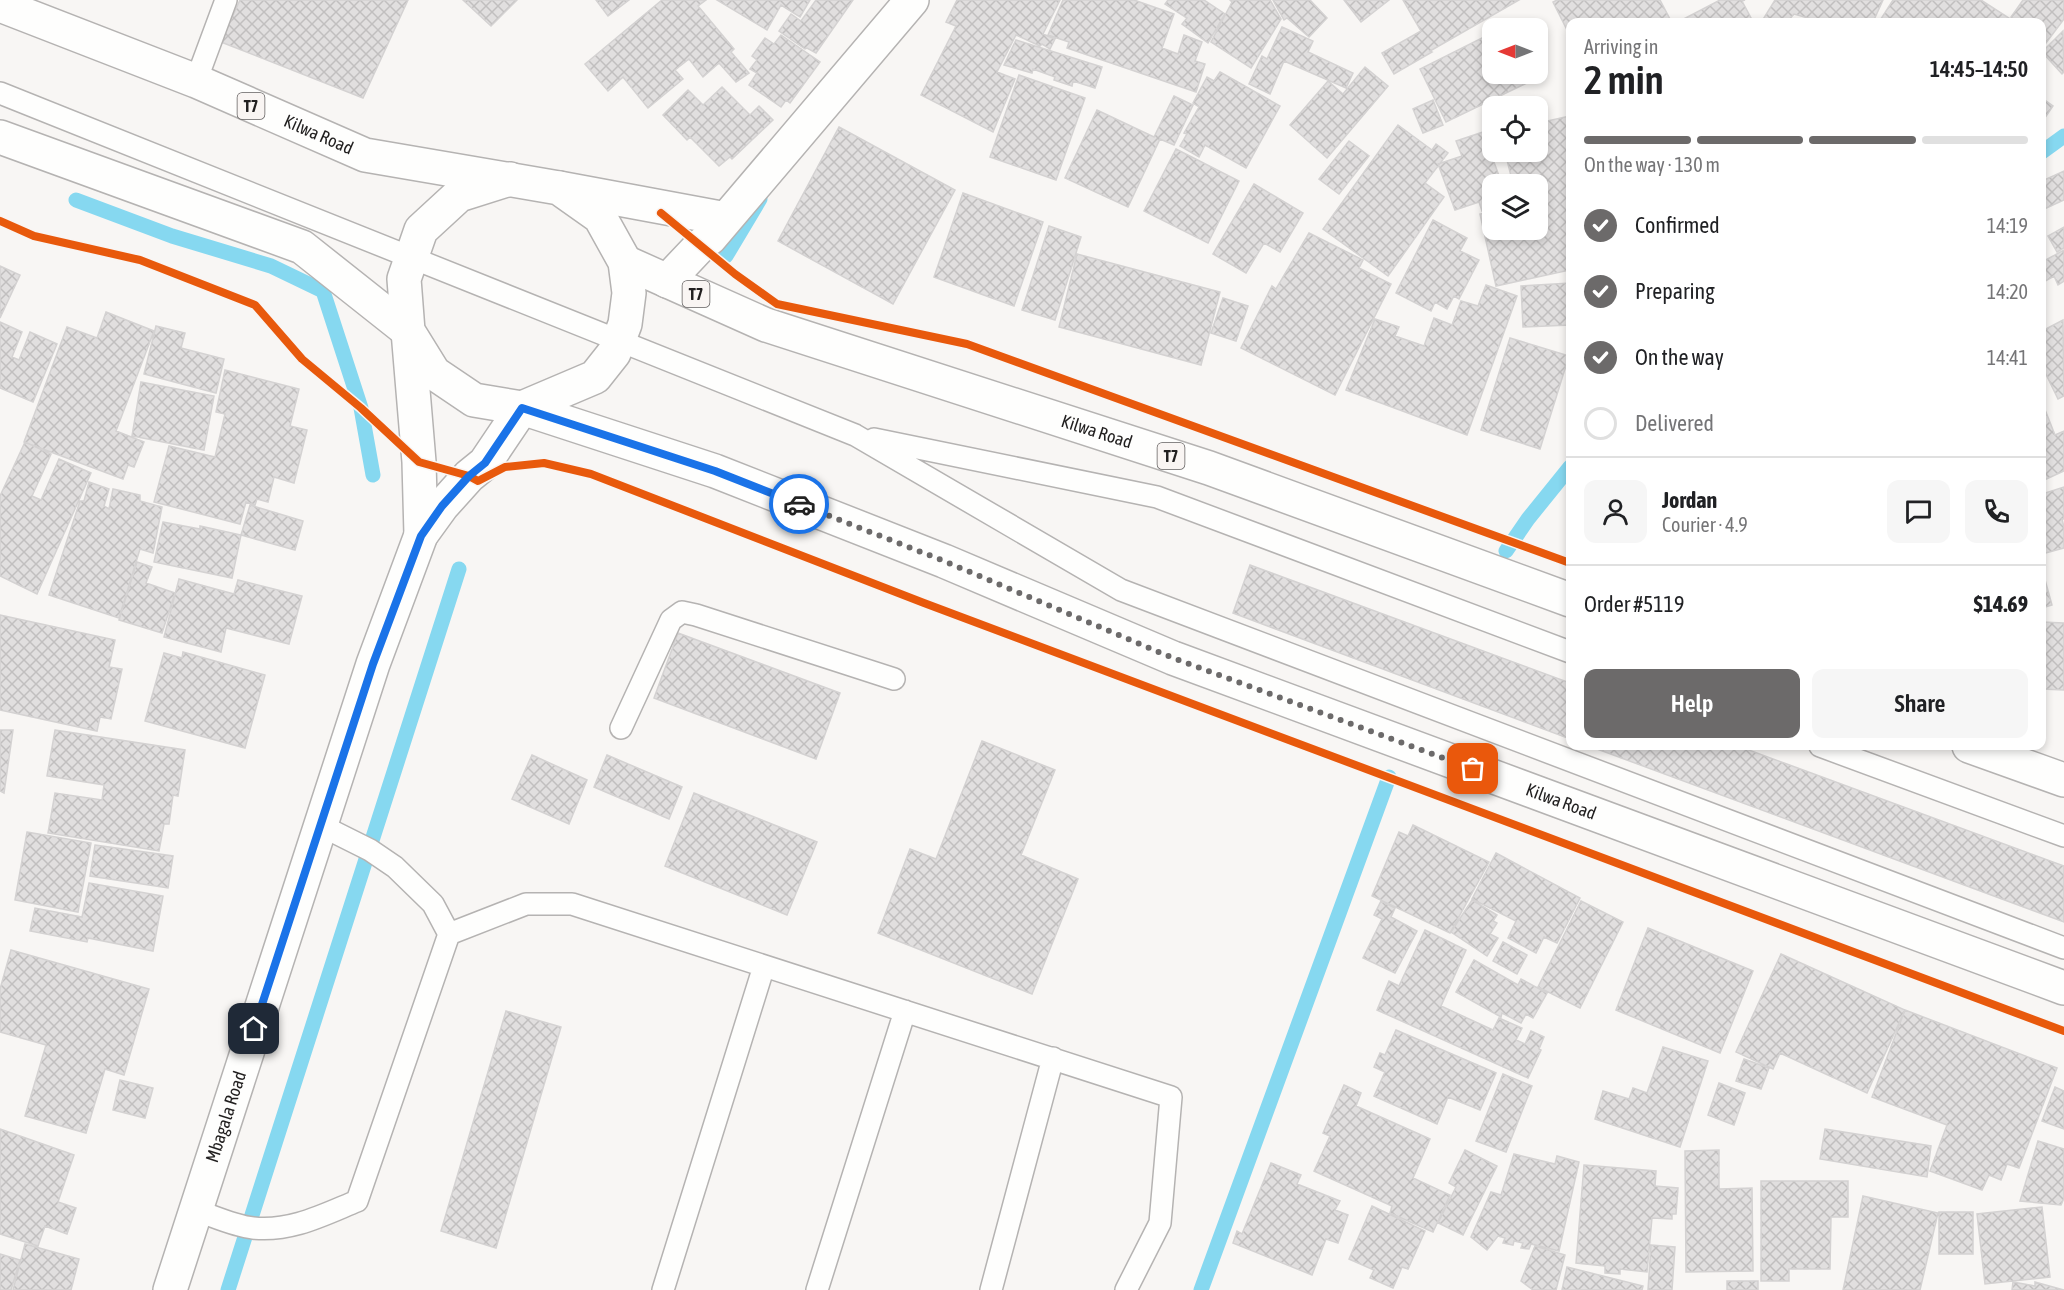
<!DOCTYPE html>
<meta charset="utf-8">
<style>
body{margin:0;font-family:"Asap Condensed",sans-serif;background:#f6f6f6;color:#202124;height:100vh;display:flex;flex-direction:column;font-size:22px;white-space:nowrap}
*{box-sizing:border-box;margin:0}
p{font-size:20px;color:#757577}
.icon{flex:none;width:33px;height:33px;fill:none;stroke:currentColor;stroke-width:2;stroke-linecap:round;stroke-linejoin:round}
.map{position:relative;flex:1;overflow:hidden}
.panel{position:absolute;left:1566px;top:18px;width:480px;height:732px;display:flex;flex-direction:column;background:#fff;border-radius:12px;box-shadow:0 3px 9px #0003}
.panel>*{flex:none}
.needle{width:39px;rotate:270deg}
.fabs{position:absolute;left:1482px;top:18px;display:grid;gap:12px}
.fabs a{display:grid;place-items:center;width:66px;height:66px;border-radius:12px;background:#fff;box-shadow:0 3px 9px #0003;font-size:30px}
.pin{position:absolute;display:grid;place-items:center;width:51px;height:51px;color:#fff;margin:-26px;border-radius:12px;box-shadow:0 3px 9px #0006}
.courier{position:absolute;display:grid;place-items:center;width:60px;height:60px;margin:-30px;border:4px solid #1a73e8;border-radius:50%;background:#fff;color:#222;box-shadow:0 2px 8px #0007}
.head em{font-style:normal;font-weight:600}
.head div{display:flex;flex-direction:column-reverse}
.head{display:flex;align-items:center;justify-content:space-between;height:102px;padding:0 18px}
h1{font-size:39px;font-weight:600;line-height:45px}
.bar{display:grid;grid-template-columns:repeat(4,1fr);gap:9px 6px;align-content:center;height:72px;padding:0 18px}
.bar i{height:8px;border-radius:4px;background:#e0e0e0}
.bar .on{background:#6c6a6a}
.bar p{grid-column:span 4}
.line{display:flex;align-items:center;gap:15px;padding:0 18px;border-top:2px solid #e0e0e0}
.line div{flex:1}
.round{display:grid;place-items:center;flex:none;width:63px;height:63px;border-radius:12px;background:#f6f6f6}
ol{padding:0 18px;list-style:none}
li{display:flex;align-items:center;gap:18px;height:66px}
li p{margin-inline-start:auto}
li .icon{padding:6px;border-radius:50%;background:#6c6a6a;color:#fff;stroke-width:4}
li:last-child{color:#757577}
li i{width:33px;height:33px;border:3px solid #e0e0e0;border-radius:50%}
.action{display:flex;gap:12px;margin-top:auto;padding:12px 18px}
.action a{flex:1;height:69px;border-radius:12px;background:#6c6a6a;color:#fff;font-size:24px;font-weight:600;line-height:69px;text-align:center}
.action a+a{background:#f6f6f6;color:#202124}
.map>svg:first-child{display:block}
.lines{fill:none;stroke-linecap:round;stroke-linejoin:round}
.stream{stroke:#86d8f0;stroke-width:15}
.building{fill:url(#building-cross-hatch);stroke:#d4d2d2;stroke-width:1.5}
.service-casing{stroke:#b5b3b2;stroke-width:24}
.minor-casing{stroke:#b5b3b2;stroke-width:36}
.tertiary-casing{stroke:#b5b3b2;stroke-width:36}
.trunk-casing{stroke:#b5b3b2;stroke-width:36}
.service{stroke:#fefefd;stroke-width:21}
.minor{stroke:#fefefd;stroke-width:33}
.tertiary{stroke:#fefefd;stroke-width:33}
.trunk{stroke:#fefefd;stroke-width:33}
.cycleway-casing{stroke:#f9f5f3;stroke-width:11}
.cycleway{stroke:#e8590c;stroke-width:8}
.done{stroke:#6c6a6a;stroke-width:6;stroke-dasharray:0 10.8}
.route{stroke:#1a73e8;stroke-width:8}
.labels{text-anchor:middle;stroke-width:4.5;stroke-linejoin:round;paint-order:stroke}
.shield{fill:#f9f5f3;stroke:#625f5f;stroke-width:1.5}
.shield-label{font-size:16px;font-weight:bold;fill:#211f1f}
.street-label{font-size:18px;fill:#211f1f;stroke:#f9f5f3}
</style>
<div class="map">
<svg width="2064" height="1290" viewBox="0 0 2064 1290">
<defs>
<pattern id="building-cross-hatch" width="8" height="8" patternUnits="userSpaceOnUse" patternTransform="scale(1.5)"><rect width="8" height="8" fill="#e1dfdf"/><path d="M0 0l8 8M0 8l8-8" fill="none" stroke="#c1bfbf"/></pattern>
</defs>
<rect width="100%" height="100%" fill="#f8f6f4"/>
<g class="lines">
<!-- stream -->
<path class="stream" d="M2042 152 2064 136
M76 200 172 236 271 266 323 291 361 408 373 475
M726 256 760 199
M1506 551 1528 519 1570 467
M228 1290 459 569
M1201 1290 1389 777"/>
</g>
<!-- building -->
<path class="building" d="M240 0H408L363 98 221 42Z
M463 0H517L491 26Z
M596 0H629L608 16Z
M662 0H706L698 6 734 49 731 52 749 73 736 82 719 63 703 77 689 59 675 70 683 79 648 108 623 77 608 91 585 64Z
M717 0H810L800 17 781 5 767 30Z
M816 0H853L816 53 807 48 805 49 779 31 791 14 801 21Z
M957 0H1060L1043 34 1055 39 1050 49 1042 44 1040 46 1016 35 997 72 1015 79 993 132 921 95 956 26 946 22Z
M1063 0H1134L1174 14 1162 48 1178 54 1184 35 1202 42 1195 61 1205 64 1196 92 1067 48 1069 42 1048 35Z
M1168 0H1204L1225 14 1208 43 1182 24 1187 18 1165 4Z
M1230 0H1270L1281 19 1251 68 1211 42 1232 2Z
M1273 0H1310L1327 18 1309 37 1287 18 1284 20Z
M1344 0H1389L1361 22Z
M1403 0H1519L1430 51 1432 52 1394 74 1382 53 1421 31Z
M1557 0H1660L1671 21 1667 22H1570V36L1553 2Z
M1720 0H1745L1742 1 1751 18 1742 22H1678Z
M1775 0H1883L1873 22H1814L1815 20 1794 14 1787 22 1762 21Z
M1893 0H1981L2012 20 2011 22H1879Z
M2023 0H2064V19L2046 43 2042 40V22H2018L2011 17Z
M1282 27 1313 41 1308 52 1353 73 1346 88 1284 61 1270 94 1249 84 1262 56 1267 59Z
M2063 31 2064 72 2062 74 2042 52Z
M1492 33V74H1530L1533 80 1446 122 1420 69Z
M781 35 820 62 790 103 786 100 781 107 749 85 757 73 750 69 757 60 752 56 765 38 774 44Z
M1016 40 1102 67 1095 88 1073 81 1072 86 1054 80 1055 77 1033 69 1032 73 1004 65Z
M1365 67 1388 86 1327 158 1290 125 1328 81 1343 94Z
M1220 72 1280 106 1246 168 1205 145 1199 157 1180 146 1187 134 1184 133 1199 107 1193 103 1207 77 1214 81Z
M1019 75 1085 98 1056 180 990 157Z
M722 87 750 115 759 106 773 120 732 159 730 157 719 166 690 137 687 140 663 115 688 90 703 105Z
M1174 96 1193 105 1174 145 1160 139 1128 207 1065 178 1097 110 1154 137Z
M2042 98 2053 106 2042 122Z
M1433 100 1443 125 1423 133 1413 109Z
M1570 116V270L1496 286 1480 214 1492 212V230H1538V184H1513L1505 152H1538V123Z
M1398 125 1432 150 1436 144 1448 153 1425 183 1444 197 1388 276 1323 229Z
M839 127 955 190 893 304 778 241Z
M1483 132 1502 184H1492V191L1489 192 1492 207 1482 211 1479 202 1455 210 1438 164 1462 156 1456 141Z
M1349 141 1369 156 1339 194 1319 179Z
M1176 149 1239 181 1208 243 1144 211Z
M2064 171V200L2042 210V181Z
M1254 184 1303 213 1280 252 1264 243 1246 273 1213 254Z
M963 193 1043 222 1014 306 934 277Z
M1433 220 1467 238 1460 251 1479 260 1459 299 1454 296 1447 309 1435 302 1431 311 1396 293Z
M1049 226 1081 237 1055 320 1022 310Z
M2064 227V248L2057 252 2048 236Z
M1309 233 1363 260 1359 268 1391 284 1335 395 1241 348 1272 286 1276 289Z
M2064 250V281L2058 285 2054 276 2042 283V262Z
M1077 254 1220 292 1201 365 1059 327Z
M0 266 20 275 0 318Z
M1570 283V325L1523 327 1521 286Z
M1486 285 1517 296 1467 435 1346 390 1375 319 1399 327 1395 336 1424 346 1434 318 1452 325 1461 301 1478 306Z
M1223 298 1248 306 1236 341 1211 333Z
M106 312 154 331 116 431 144 442 134 467 128 465 123 479 24 442 67 327 97 338Z
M2063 320 2064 396 2058 399 2042 366V331Z
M0 322 22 332 12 357 19 360 30 332 57 344 33 402 0 388Z
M156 326 185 333 181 348 224 359 216 393 144 374Z
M1510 338 1569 356 1540 449 1481 430Z
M225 370 299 389 290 426 307 430 294 483 274 477 268 502 257 499 255 505 246 502 240 524 154 502 169 446 215 457 225 414 216 412Z
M141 382 214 396 204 450 132 436Z
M2042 402 2055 435 2064 431V471L2042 481Z
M25 442 51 454 32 496 41 500 59 459 91 473 37 594 0 576V496Z
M89 482 109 489 104 506 109 509 113 489 140 495V501L162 507 153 553 140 549 119 618 49 595 80 501H84Z
M2064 487V519H2062L2064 527V548L2042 554V494Z
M250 505 303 521 295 550 241 535Z
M163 522 200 529V526L241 535 232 578 154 562Z
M137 562 152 567 146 583 175 593 162 633 119 620Z
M1250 565 1570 683V739L1233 613Z
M2042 569 2052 605 2042 608Z
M179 579 234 594 238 580 302 596 289 644 226 628 221 652 164 637Z
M0 615 115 640 109 667 122 669 111 719 100 717 97 731 0 710Z
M2042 622 2064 623V690L2042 689Z
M678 633 840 693 816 759 654 698Z
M183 652 265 675 245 748 145 721 164 653 182 658Z
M0 730H13L4 793 0 791Z
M55 730 185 750 178 796 173 795 169 824H164L159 851 48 833 55 793 102 800 104 785 47 776Z
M982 741 1055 770 1021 855 1078 879 1032 994 878 933 910 849 936 859Z
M1589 746H1738L2064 866V922Z
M532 755 587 780 569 824 512 799Z
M607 755 682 787 669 819 594 787Z
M694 793 817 842 787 915 665 866Z
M1413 825 1489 862 1450 933 1372 896 1399 832 1408 836Z
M27 832 91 843 78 912 15 900Z
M95 845 173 856 168 888 90 876Z
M1496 853 1580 898 1557 943 1544 937 1536 953 1508 938 1516 921 1472 899Z
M89 883 163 896 153 951 88 938 87 942 30 931 35 908 82 917Z
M1472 900 1497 915 1493 921 1497 923 1490 934 1498 938 1487 956 1451 932Z
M1381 901 1395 908 1391 917 1417 931 1395 973 1363 958 1382 919 1374 915Z
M1581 901 1623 922 1580 1008 1538 987Z
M1648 928 1753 971 1720 1053 1616 1010Z
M1425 930 1466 950 1441 1006 1493 1030 1499 1018 1522 1028 1516 1040 1525 1044 1531 1031 1544 1037 1539 1049 1541 1050 1528 1078 1377 1010 1389 981 1399 986Z
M1503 942 1527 955 1517 974 1493 961Z
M11 950 149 989 124 1075 105 1069 86 1133 25 1116 46 1045 0 1032V989Z
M1781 954 1905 1010 1867 1093 1780 1053 1773 1069 1736 1052Z
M1474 960 1518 985 1521 979 1547 993 1533 1018 1526 1014 1521 1023 1502 1013 1501 1017 1456 992Z
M1905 1010 2057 1068 2019 1168 2007 1164 2001 1180 1989 1175 1982 1190 1930 1171 1947 1125 1872 1097Z
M506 1011 561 1027 496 1248 441 1231Z
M1396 1030 1496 1073 1480 1110 1448 1097 1437 1124 1374 1096 1385 1072 1374 1067 1380 1053 1385 1055Z
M1663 1047 1708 1061 1680 1147 1595 1119 1603 1091 1629 1099 1633 1088 1647 1093Z
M1744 1059 1769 1068 1761 1089 1736 1081Z
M1503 1074 1532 1086 1506 1152 1476 1141Z
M120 1080 153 1088 145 1118 113 1110Z
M1719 1083 1745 1093 1734 1125 1708 1115Z
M1344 1085 1361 1093 1356 1106 1430 1139 1413 1178 1450 1195 1433 1232 1390 1213 1392 1206 1314 1171 1330 1136 1323 1133Z
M2055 1087 2064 1091V1129L2042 1121Z
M0 1129 74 1155 58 1202 76 1208 67 1234 45 1226 38 1246 0 1234Z
M1825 1129 1931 1146 1927 1177 1820 1159Z
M2038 1141 2064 1149V1198L2061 1205 2020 1201Z
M1465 1150 1497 1166 1463 1235 1438 1223 1456 1187 1449 1183Z
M1719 1150V1189L1752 1188 1753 1271 1686 1272 1685 1151Z
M1514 1154 1555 1164 1557 1156 1579 1162 1559 1251 1531 1244 1529 1249 1521 1248 1523 1243 1514 1241 1513 1245 1503 1243 1505 1238 1498 1236 1487 1250 1471 1237 1491 1192 1501 1195Z
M1271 1163 1301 1175 1297 1184 1340 1201 1335 1210 1348 1215 1338 1243 1326 1239 1312 1275 1233 1243 1237 1231 1242 1234Z
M1584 1165 1656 1171 1655 1186 1678 1188 1676 1214H1672V1219L1652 1218 1647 1272 1620 1269V1274L1605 1273V1266L1576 1263Z
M1761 1181H1848V1217H1831L1830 1269H1789V1281H1761Z
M1863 1196 1938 1213 1920 1290H1843Z
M1372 1206 1425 1231 1408 1269 1402 1267 1393 1288 1370 1278 1374 1270 1349 1259Z
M2042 1207 2050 1277 1985 1284 1977 1214Z
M1939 1212H1973V1254H1939Z
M25 1244 79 1259 71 1290H13Z
M1651 1245 1675 1247 1672 1290H1648Z
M1535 1246 1565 1255 1556 1290H1533L1521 1281Z
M0 1254 20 1260 11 1290H0Z
M1567 1267 1643 1286 1642 1290H1562Z
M1727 1281H1758V1290H1727Z
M2013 1282 2035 1286V1282L2064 1290H2012Z"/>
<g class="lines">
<defs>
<path id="service" d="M196 81 226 0
M0 93 855 435 1121 590 2064 948
M874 439 1157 497 1570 652
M621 728 671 620 682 612 696 615 894 679
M1820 746 2064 836
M449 934 526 904H572L1171 1097 1160 1223 1126 1290
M195 1210C213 1216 234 1226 253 1228 291 1232 323 1215 357 1201L449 934 433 904 395 867 370 850 320 825
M663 1290 764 966
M817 1290 905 1011
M991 1290 1053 1058"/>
<path id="minor" d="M559 188 726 219
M667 281 701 245 710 238 912 0"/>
<g id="tertiary">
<path d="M408 331 419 462 421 535"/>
<path id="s1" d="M170 1290 373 664 421 535 442 506 469 476 485 463 522 408"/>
</g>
<g id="trunk">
<path id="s2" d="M0 5 196 81 365 155 559 188 600 217 625 262 629 293 625 324 614 353 595 377 522 408"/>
<path d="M0 137 302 247 408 331"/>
<path id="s3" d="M510 179 459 195 421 230 404 279 408 331 434 373 474 400 522 408 715 471 944 561 1173 658 2064 988"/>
<path id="s4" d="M625 262 766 325 1209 468 1570 600"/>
<path d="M1969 746 2064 780"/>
</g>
</defs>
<!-- service casing -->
<use href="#service" class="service-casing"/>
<!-- minor casing -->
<use href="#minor" class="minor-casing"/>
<!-- tertiary casing -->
<use href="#tertiary" class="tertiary-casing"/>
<!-- trunk casing -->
<use href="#trunk" class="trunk-casing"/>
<!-- service -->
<use href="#service" class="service"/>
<!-- minor -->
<use href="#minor" class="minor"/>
<!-- tertiary -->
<use href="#tertiary" class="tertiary"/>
<!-- trunk -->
<use href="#trunk" class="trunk"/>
<defs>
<path id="cycleway" d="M661 213 735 274 777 304 967 344 1570 563
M0 221 34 236 140 260 255 305 302 359 361 408 419 462 469 476 478 481 505 467 544 463 591 474 924 603 2064 1031"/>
</defs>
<!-- cycleway casing -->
<use href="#cycleway" class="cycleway-casing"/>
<!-- cycleway -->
<use href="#cycleway" class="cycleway"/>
</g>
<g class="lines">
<!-- done -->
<path class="done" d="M799 504 944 561 1173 658 1473 769"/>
<!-- route -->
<path class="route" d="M254 1029 373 664 421 536 442 506 469 476 485 463 522 408 715 471 799 504"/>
</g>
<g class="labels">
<!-- shield labels -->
<g class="shield">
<rect x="237.5" y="93" width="27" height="26" rx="4.5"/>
<rect x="682.5" y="281" width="27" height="26" rx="4.5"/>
<rect x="1157.5" y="443" width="27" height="26" rx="4.5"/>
</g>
<g class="shield-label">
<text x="251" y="112">T7</text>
<text x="696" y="300">T7</text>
<text x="1171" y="462">T7</text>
</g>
<!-- street labels -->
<g class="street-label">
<text dy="6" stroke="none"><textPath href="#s2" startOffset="344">Kilwa Road</textPath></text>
<text dy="6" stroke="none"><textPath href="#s4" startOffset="502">Kilwa Road</textPath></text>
<text dy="6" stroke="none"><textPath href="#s3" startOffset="1467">Kilwa Road</textPath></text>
<text dy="6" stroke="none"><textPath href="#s1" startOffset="182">Mbagala Road</textPath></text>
</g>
</g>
</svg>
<div class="fabs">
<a><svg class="needle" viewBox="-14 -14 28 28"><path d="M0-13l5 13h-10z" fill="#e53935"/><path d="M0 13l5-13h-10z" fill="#757577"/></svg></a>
<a><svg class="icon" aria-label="locate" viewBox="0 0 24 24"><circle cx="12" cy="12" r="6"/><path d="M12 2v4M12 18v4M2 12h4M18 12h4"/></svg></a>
<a><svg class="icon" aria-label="layers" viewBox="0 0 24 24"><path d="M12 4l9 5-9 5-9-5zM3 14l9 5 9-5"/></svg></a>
</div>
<div class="pin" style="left:1473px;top:769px;background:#ea580c"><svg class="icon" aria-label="bag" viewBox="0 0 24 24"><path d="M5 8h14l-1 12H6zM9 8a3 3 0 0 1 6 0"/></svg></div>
<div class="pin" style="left:254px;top:1029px;background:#1f2937"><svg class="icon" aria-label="home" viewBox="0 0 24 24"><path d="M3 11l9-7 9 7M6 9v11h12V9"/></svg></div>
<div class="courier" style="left:799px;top:504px"><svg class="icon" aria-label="car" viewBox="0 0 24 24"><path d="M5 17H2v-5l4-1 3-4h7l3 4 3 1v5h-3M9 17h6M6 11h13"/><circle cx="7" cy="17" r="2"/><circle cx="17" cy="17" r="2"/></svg></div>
<section class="panel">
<div class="head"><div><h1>2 min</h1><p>Arriving in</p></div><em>14:45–14:50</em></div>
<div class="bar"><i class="on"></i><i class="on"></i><i class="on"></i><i></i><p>On the way · 130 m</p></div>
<ol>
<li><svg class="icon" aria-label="check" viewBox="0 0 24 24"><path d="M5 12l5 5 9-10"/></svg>Confirmed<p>14:19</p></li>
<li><svg class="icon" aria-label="check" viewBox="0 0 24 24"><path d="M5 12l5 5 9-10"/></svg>Preparing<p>14:20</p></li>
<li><svg class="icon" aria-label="check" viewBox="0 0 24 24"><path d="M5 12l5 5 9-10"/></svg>On the way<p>14:41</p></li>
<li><i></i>Delivered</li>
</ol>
<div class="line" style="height:108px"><a class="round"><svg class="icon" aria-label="person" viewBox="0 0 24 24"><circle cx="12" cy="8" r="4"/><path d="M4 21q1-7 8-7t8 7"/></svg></a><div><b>Jordan</b><p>Courier · 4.9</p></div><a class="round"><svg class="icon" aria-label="chat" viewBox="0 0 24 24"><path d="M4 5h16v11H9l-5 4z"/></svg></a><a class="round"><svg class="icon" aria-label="phone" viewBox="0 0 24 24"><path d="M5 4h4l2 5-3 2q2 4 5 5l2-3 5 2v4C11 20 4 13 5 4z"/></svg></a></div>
<div class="line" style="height:78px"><div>Order #5119</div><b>$14.69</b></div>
<div class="action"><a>Help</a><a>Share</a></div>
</section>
</div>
